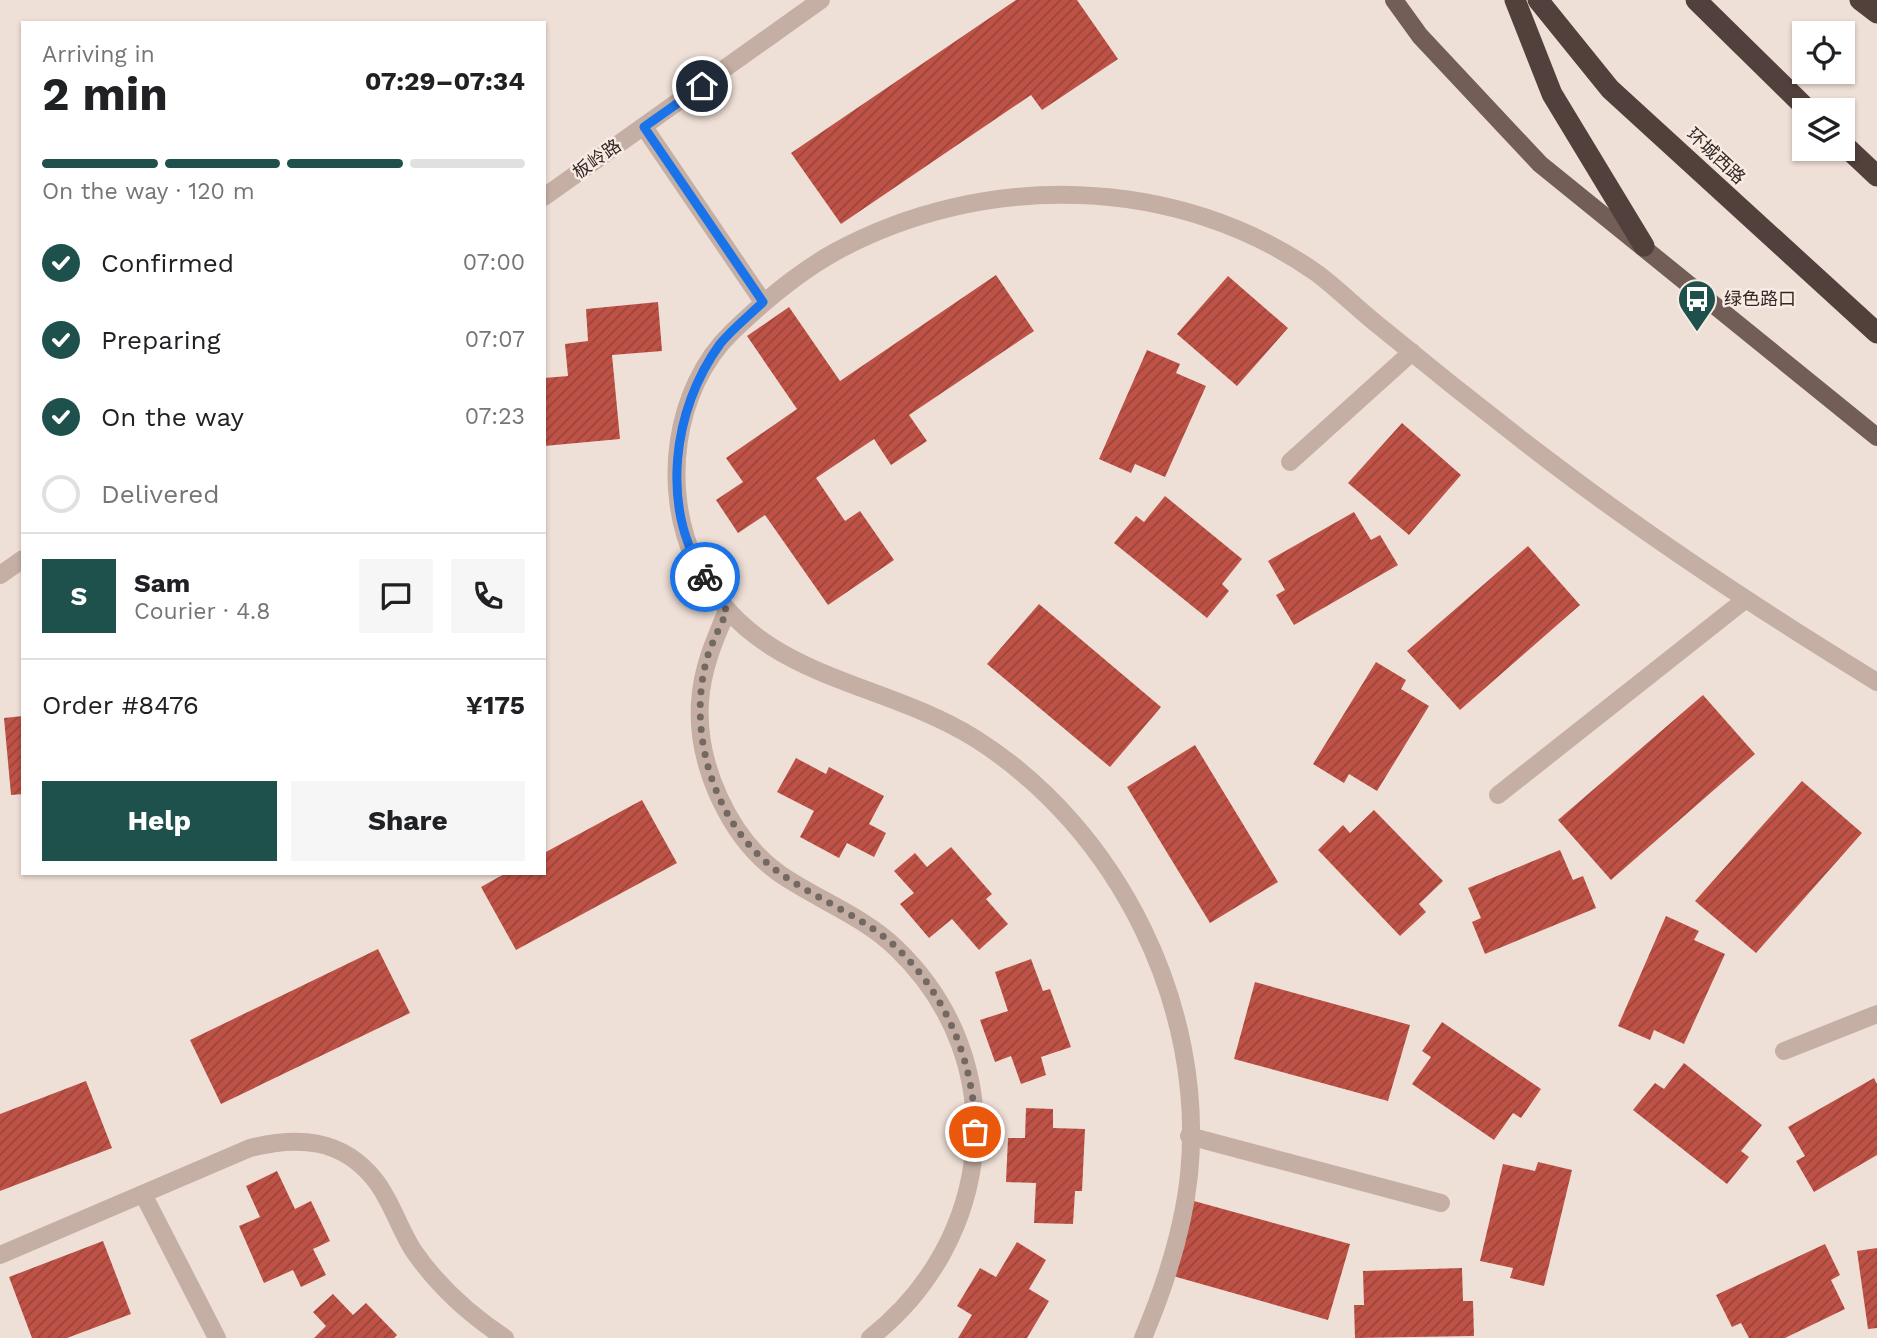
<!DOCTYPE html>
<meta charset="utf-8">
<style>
body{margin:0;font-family:"Work Sans","Noto Sans SC",sans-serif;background:#f6f6f6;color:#202124;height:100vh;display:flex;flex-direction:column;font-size:26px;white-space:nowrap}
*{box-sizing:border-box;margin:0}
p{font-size:23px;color:#757577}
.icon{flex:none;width:38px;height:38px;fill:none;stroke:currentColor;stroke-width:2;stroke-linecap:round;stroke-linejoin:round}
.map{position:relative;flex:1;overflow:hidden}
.panel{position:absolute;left:21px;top:21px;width:525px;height:854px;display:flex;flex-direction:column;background:#fff;border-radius:0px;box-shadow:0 2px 5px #0004}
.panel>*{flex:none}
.buttons{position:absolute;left:1792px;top:21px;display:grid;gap:14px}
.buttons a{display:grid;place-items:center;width:63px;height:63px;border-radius:0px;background:#fff;box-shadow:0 2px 5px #0004;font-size:35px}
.pin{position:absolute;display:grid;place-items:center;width:60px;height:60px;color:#fff;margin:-30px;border:4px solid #fff;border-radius:50%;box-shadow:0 2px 7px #0007}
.courier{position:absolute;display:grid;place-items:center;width:70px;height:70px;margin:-35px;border:5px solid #1a73e8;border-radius:50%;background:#fff;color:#222;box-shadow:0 2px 9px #0007}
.head em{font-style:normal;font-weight:700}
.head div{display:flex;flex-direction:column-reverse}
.head{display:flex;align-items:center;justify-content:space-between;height:119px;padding:0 21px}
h1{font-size:46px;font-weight:700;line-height:52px}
.bar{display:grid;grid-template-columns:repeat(4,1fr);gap:10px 7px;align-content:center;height:84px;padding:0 21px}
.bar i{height:9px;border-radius:5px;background:#e0e0e0}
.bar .active{background:#1e504c}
.bar p{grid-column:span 4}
.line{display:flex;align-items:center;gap:18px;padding:0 21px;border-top:2px solid #e0e0e0}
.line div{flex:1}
.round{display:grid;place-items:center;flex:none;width:74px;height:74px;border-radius:0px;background:#f6f6f6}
ol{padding:0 21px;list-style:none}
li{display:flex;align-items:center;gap:21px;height:77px}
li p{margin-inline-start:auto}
li .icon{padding:7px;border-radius:50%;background:#1e504c;color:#fff;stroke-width:4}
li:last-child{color:#757577}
li i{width:38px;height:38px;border:4px solid #e0e0e0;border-radius:50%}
.primary-button{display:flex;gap:14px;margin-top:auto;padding:14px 21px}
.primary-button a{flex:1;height:80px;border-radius:0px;background:#1e504c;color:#fff;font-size:28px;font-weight:700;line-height:80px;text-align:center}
.primary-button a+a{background:#f6f6f6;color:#202124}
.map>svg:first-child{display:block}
.building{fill:url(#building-hatch)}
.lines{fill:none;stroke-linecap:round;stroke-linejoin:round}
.lane{stroke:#c5afa4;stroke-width:18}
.street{stroke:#c5afa4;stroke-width:18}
.primary{stroke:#735d57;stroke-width:18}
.highway{stroke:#52403d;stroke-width:21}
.done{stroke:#746863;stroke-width:7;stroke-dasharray:0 12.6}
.route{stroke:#1a73e8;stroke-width:9}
.labels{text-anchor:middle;stroke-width:5;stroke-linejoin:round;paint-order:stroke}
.street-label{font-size:18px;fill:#322725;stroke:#f7ebe3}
.poi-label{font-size:18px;fill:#322725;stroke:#f7ebe3;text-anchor:start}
</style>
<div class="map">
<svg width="1877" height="1338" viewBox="0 0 1877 1338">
<defs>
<pattern id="building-hatch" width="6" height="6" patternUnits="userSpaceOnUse" patternTransform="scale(1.75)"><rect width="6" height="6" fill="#be5246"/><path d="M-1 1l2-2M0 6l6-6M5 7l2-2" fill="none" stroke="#9b443a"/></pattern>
</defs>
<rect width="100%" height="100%" fill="#efe0d7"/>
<!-- building -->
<path class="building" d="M1016 0H1077L1118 59 1042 110 1031 95 841 224 791 153Z
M996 275 1034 331 909 415 927 441 891 465 874 439 816 478 845 521 860 511 894 560 828 605 765 515 738 533 716 500 743 482 726 458 797 409 747 336 789 307 840 381Z
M1228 276 1288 328 1237 386 1177 334Z
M658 302 662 351 612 355 620 439 544 446V378L568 376 565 344 588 341 586 309Z
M1147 350 1180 364 1176 373 1206 386 1165 477 1135 464 1131 473 1099 459Z
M1402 423 1461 475 1409 535 1348 483Z
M1165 496 1242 559 1222 584 1229 591 1207 618 1114 543 1136 516 1144 522Z
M1354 512 1371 540 1380 535 1398 565 1294 625 1276 595 1285 590 1268 561Z
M1528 546 1580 605 1460 710 1407 651Z
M1039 604 1161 707 1110 767 987 664Z
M1376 662 1406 680 1401 689 1429 706 1377 791 1349 774 1344 783 1313 764Z
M1703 695 1755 754 1611 880 1558 820Z
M23 716V794L11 795 4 718Z
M1195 745 1278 882 1210 923 1127 787Z
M796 758 826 774 829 767 884 796 869 824 886 833 874 857 847 843 839 858 800 837 814 811 777 792Z
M1802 781 1862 833 1756 953 1695 901Z
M642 800 677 863 516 950 481 887 506 873H544V853Z
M1374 810 1443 881 1419 904 1426 912 1400 936 1318 850 1343 825 1350 833Z
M951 847 992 894 986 899 1008 924 979 950 952 919 929 938 900 904 914 893 894 871 915 853 927 867Z
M1560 850 1573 880 1583 876 1596 908 1485 954 1472 922 1481 918 1468 888Z
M1666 916 1699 931 1694 940 1725 954 1684 1044 1654 1030 1650 1040 1618 1026Z
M378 949 410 1013 221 1104 190 1040Z
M1031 959 1043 991 1050 989 1071 1047 1041 1057 1046 1075 1021 1084 1011 1056 995 1062 980 1020 1008 1011 995 972Z
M1255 982 1410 1025 1388 1101 1234 1059Z
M1442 1022 1541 1089 1521 1118 1513 1113 1494 1140 1412 1084 1431 1057 1422 1051Z
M1684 1063 1762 1125 1741 1151 1749 1157 1727 1184 1633 1110 1655 1083 1664 1089Z
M1874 1078 1877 1084V1155L1814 1192 1796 1161 1805 1156 1788 1127Z
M86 1081 112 1148 0 1191V1114Z
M1026 1108 1053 1109V1128L1085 1129 1082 1191H1075L1073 1224 1034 1223 1036 1183 1006 1182 1008 1138H1025Z
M1538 1162 1572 1170 1544 1286 1510 1278 1513 1268 1480 1261 1503 1164 1535 1171Z
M277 1171 295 1209 311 1201 330 1241 313 1249 326 1275 301 1287 293 1270 264 1283 239 1226 260 1217 246 1186Z
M1194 1201 1350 1244 1328 1320 1173 1276Z
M103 1241 131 1314 67 1338H32L9 1277Z
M1017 1242 1046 1260 1029 1289 1049 1301 1027 1338H958L972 1315 957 1306 980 1268 996 1277Z
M1825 1244 1840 1275 1831 1280 1845 1309 1785 1338H1749L1741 1323 1732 1327 1716 1295Z
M1877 1248V1328L1868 1329 1857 1251Z
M1462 1268 1463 1301H1473L1474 1336 1355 1338 1354 1305H1364L1363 1271Z
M333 1294 353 1315 366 1303 397 1335 394 1338H314L326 1326 313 1312Z"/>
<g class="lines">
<!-- lane -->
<path class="lane" d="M644 127 763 302
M1290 462 1412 352
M727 611C714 641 702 669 700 702 696 764 729 838 780 874 818 900 863 916 896 948 1014 1061 995 1240 870 1338
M1498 795 1746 599
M1784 1051 1877 1014
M1189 1136 1441 1203
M143 1194 217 1338
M0 1255 250 1148C297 1136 342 1138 375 1180 391 1200 399 1228 413 1250 437 1285 470 1315 505 1338
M1143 1338C1165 1286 1183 1232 1189 1175 1206 1007 1119 830 976 739 877 677 754 681 696 563 661 491 673 389 732 332 762 303 797 273 835 252 983 171 1178 174 1318 274 1339 290 1358 309 1378 325 1435 372 1493 418 1552 463 1656 542 1766 614 1877 682"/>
<!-- street -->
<path class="street" d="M544 197 821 0
M0 575 23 559"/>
<!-- primary -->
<path class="primary" d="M1394 0 1420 36 1540 164 1877 437"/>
<!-- highway -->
<path class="highway" d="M1515 0 1552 94 1644 246
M1538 0 1610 89 1877 333
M1696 0 1808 110
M1860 0 1877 13
M1843 144 1877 176"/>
</g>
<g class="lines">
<!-- done -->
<path class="done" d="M705 577 727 611C721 625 713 640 708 655 685 731 714 827 780 873 817 900 861 915 896 947 946 994 975 1064 975 1132"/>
<!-- route -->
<path class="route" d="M702 86 644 127 763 302C749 316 732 329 720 344 672 410 660 507 705 577"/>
</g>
<!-- icons -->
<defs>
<symbol id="bus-pin" viewBox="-11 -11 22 30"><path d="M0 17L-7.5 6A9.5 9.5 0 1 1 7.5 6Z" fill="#1e504c" stroke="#f7ebe3"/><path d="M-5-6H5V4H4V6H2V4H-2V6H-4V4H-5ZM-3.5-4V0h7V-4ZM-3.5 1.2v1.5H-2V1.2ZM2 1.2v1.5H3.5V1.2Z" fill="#fff"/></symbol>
</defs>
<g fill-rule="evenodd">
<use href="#bus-pin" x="1675" y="277" width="44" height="60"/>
</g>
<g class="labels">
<!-- street labels -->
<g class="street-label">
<text transform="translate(1716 156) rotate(43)" y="6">环城西路</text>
<text transform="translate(597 159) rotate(-35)" y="6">板岭路</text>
</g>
<!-- poi labels -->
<g class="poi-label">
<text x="1724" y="305">绿色路口</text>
</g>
</g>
</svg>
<div class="buttons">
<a><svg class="icon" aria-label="locate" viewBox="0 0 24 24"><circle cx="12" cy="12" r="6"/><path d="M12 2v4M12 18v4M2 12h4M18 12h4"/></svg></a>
<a><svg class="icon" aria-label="layers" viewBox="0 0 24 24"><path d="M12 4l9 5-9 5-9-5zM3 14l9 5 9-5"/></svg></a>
</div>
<div class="pin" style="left:975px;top:1132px;background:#ea580c"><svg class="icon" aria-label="bag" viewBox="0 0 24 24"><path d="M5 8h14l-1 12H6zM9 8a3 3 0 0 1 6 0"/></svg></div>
<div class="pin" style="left:702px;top:86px;background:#1f2937"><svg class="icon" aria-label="home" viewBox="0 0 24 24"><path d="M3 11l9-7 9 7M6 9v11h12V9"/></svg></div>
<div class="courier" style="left:705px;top:577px"><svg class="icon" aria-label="bike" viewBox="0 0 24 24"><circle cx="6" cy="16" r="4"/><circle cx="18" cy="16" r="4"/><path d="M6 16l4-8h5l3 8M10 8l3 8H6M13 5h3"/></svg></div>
<section class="panel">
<div class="head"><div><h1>2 min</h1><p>Arriving in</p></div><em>07:29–07:34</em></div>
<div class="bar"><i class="active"></i><i class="active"></i><i class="active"></i><i></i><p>On the way · 120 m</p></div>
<ol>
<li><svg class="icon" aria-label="check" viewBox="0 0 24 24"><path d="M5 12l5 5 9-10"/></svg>Confirmed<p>07:00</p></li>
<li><svg class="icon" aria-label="check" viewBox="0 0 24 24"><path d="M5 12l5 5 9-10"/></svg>Preparing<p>07:07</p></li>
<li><svg class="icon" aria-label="check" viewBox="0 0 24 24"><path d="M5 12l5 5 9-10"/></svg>On the way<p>07:23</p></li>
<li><i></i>Delivered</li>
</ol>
<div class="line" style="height:126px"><b class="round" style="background:#1e504c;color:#fff">S</b><div><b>Sam</b><p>Courier · 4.8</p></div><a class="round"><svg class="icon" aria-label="chat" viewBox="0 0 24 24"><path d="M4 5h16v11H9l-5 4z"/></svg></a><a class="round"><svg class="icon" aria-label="phone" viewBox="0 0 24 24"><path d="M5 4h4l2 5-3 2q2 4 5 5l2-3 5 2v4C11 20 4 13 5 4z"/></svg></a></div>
<div class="line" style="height:91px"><div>Order #8476</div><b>¥175</b></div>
<div class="primary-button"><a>Help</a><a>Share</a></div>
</section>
</div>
